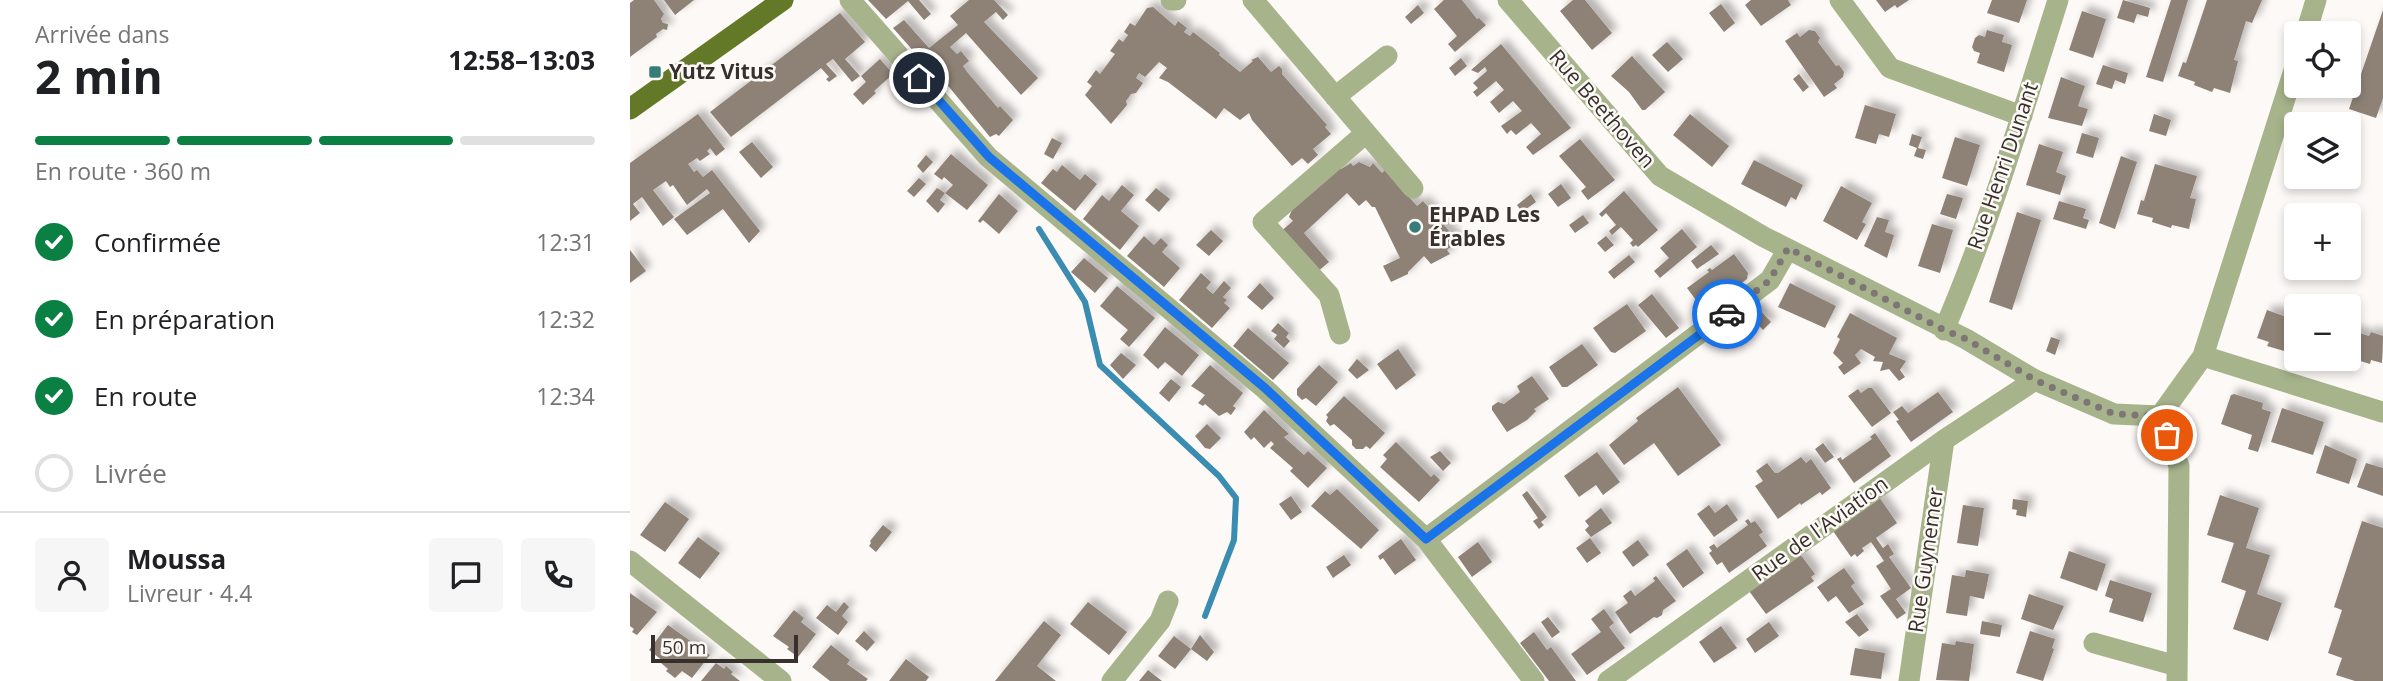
<!DOCTYPE html>
<html lang="fr">
<meta charset="utf-8">
<style>
body{margin:0;font-family:"Open Sans",sans-serif;background:#f6f6f6;color:#202124;height:100vh;display:flex;flex-direction:column;font-size:26px;white-space:nowrap}
*{box-sizing:border-box;margin:0}
p{font-size:23px;color:#757577}
.icon{flex:none;width:38px;height:38px;fill:none;stroke:currentColor;stroke-width:2;stroke-linecap:round;stroke-linejoin:round}
.map{position:relative;flex:1;overflow:hidden}
.sheet{display:flex;flex-direction:column;background:#fff;width:630px}
.sheet>*{flex:none}
.tools{position:absolute;left:1654px;top:21px;display:grid;gap:14px}
.tools a{display:grid;place-items:center;width:77px;height:77px;border-radius:7px;background:#fff;box-shadow:0 4px 10px #0003;font-size:35px}
.scale{position:absolute;left:21px;bottom:18px;width:147px;box-sizing:border-box;padding-left:7px;border:4px solid #38302d;border-top:0;font-size:19px;line-height:24px;white-space:nowrap;color:#38302d;-webkit-text-stroke:5px #fdf9f7;paint-order:stroke}
.pin{position:absolute;display:grid;place-items:center;width:60px;height:60px;color:#fff;margin:-30px;border:4px solid #fff;border-radius:50%;box-shadow:0 2px 7px #0007}
.courier{position:absolute;display:grid;place-items:center;width:70px;height:70px;margin:-35px;border:5px solid #1a73e8;border-radius:50%;background:#fff;color:#222;box-shadow:0 2px 9px #0007}
.headline em{font-style:normal;font-weight:700}
.headline div{display:flex;flex-direction:column-reverse}
.headline{display:flex;align-items:center;justify-content:space-between;height:119px;padding:0 35px}
h1{font-size:46px;font-weight:700;line-height:52px}
.bar{display:grid;grid-template-columns:repeat(4,1fr);gap:10px 7px;align-content:center;height:84px;padding:0 35px}
.bar i{height:9px;border-radius:5px;background:#e0e0e0}
.bar .active{background:#0b8043}
.bar p{grid-column:span 4}
.line{display:flex;align-items:center;gap:18px;padding:0 35px;border-top:2px solid #e0e0e0}
.line div{flex:1}
.round{display:grid;place-items:center;flex:none;width:74px;height:74px;border-radius:7px;background:#f6f6f6}
ol{padding:0 35px;list-style:none}
li{display:flex;align-items:center;gap:21px;height:77px}
li p{margin-inline-start:auto}
li .icon{padding:7px;border-radius:50%;background:#0b8043;color:#fff;stroke-width:4}
li:last-child{color:#757577}
li i{width:38px;height:38px;border:4px solid #e0e0e0;border-radius:50%}
main{display:flex;flex:1;min-height:0}
.map>svg:first-child{display:block}
.lines{fill:none;stroke-linecap:round;stroke-linejoin:round}
.stream{stroke:#3a8cb1;stroke-width:6}
.building{fill:#8e8276;filter:url(#shadow)}
.minor{stroke:#a7b48b;stroke-width:21}
.major{stroke:#647927;stroke-width:21}
.done{stroke:#7d7674;stroke-width:7;stroke-dasharray:0 12.6}
.route{stroke:#1a73e8;stroke-width:9}
.poi-dot{fill:#347d79;stroke:#fdf9f7;stroke-width:2.5}
.labels{text-anchor:middle;stroke-width:5;stroke-linejoin:round;paint-order:stroke}
.poi-label{font-size:21px;font-weight:bold;fill:#38302d;stroke:#fdf9f7;text-anchor:start}
.street-label{font-size:21px;fill:#38302d;stroke:#fdf9f7}
</style>
<main>
<section class="sheet">
<div class="headline"><div><h1>2 min</h1><p>Arrivée dans</p></div><em>12:58–13:03</em></div>
<div class="bar"><i class="active"></i><i class="active"></i><i class="active"></i><i></i><p>En route · 360 m</p></div>
<ol>
<li><svg class="icon" aria-label="check" viewBox="0 0 24 24"><path d="M5 12l5 5 9-10"/></svg>Confirmée<p>12:31</p></li>
<li><svg class="icon" aria-label="check" viewBox="0 0 24 24"><path d="M5 12l5 5 9-10"/></svg>En préparation<p>12:32</p></li>
<li><svg class="icon" aria-label="check" viewBox="0 0 24 24"><path d="M5 12l5 5 9-10"/></svg>En route<p>12:34</p></li>
<li><i></i>Livrée</li>
</ol>
<div class="line" style="height:126px"><a class="round"><svg class="icon" aria-label="person" viewBox="0 0 24 24"><circle cx="12" cy="8" r="4"/><path d="M4 21q1-7 8-7t8 7"/></svg></a><div><b>Moussa</b><p>Livreur · 4.4</p></div><a class="round"><svg class="icon" aria-label="chat" viewBox="0 0 24 24"><path d="M4 5h16v11H9l-5 4z"/></svg></a><a class="round"><svg class="icon" aria-label="phone" viewBox="0 0 24 24"><path d="M5 4h4l2 5-3 2q2 4 5 5l2-3 5 2v4C11 20 4 13 5 4z"/></svg></a></div>
</section>
<div class="map">
<svg width="1753" height="681" viewBox="0 0 1753 681">
<defs>
<filter id="shadow"><feDropShadow dx="6" dy="-6" stdDeviation="3.5" flood-color="#0004"/></filter>
</defs>
<rect width="100%" height="100%" fill="#fdf9f7"/>
<g class="lines">
<!-- stream -->
<path class="stream" d="M409 229 455 302 470 365 589 476 606 498 604 540 575 616"/>
</g>
<!-- building -->
<path class="building" d="M4 0H24L34 14 31 19 33 23 38 24 37 30 33 29 26 34 27 37 0 57V3Z
M34 0H64L45 15Z
M238 0H289L301 14 294 20 278 1 256 19Z
M339 0H364L378 15 373 20 366 12 354 22 408 78 391 95 336 33 320 47 327 54 331 51 339 61 333 66 338 73 368 108 370 106 383 120 369 136 366 134 360 137 306 71 303 73 263 28 274 20 299 48 328 25 320 16Z
M814 0H832L847 19 849 18 856 25 825 52 818 44 827 36 804 9Z
M943 0H955L982 33 962 50 930 11Z
M1121 0H1158L1161 5 1131 26 1115 5Z
M1246 0H1279L1267 8 1265 5 1255 12Z
M1362 0H1397L1389 23 1357 13Z
M1493 0 1520 8 1518 17 1507 14 1504 23 1487 18Z
M1541 0H1558L1533 82 1516 77Z
M1577 0H1632L1622 23 1616 21 1604 60 1608 61 1600 93 1584 88 1582 92 1564 85 1565 82 1548 76 1553 62 1556 63Z
M1091 4 1105 23 1094 32 1079 13Z
M788 5 794 13 781 24 775 17Z
M523 7 545 26 548 21 557 28 554 32 560 36 563 32 590 53 589 55 610 72 623 61 621 60 628 57 641 72 649 66 652 69V74L697 125 695 127 701 134 683 149 688 155 678 164 672 158 662 166 622 120 619 113 610 120 594 108 586 119 538 82 529 78 537 68 529 62 515 77 509 73 506 78 513 83 506 93 501 94 496 101 497 105 481 124 455 95 462 86 457 82 466 70 470 74 485 54 480 51 489 39 493 42 498 35 494 32 500 23 505 26 517 8Z
M1753 10V98L1746 118 1719 109Z
M1452 11 1476 19 1463 58 1439 50Z
M210 13 235 42 215 59 230 76 222 82 203 59 196 64 207 76 199 82 196 79 199 77 191 68 101 137 80 112Z
M1179 30 1185 31 1190 38 1188 42 1206 66 1209 65 1214 72 1213 77 1204 84 1207 88 1194 97 1155 41 1167 33 1170 37Z
M1357 30 1374 35 1372 42 1382 45 1374 72 1347 63 1350 53 1344 51 1342 47 1345 38 1349 35 1355 37Z
M1037 42 1053 59 1038 72 1022 55Z
M871 44 941 128 903 155 896 147 911 134 901 123 886 135 881 130 877 134 871 126 892 111 883 101 869 113 860 102 874 90 866 81 847 97 843 92 848 88 843 83 857 71 855 67 848 73 841 70Z
M1002 56 1035 92 1015 110H1012L999 92 981 76Z
M831 58 837 66 825 76 819 68Z
M250 59 263 74 244 91 246 93 233 105 223 94 236 82 231 76Z
M1473 65 1498 73 1495 84 1485 80 1482 89 1466 84Z
M1169 74 1179 87 1173 92 1163 79Z
M1431 77 1455 86 1448 106 1458 109 1452 126 1418 118Z
M1235 105 1266 114 1259 137 1249 134 1246 144 1225 138Z
M68 114 95 149 86 156 80 148 77 151 80 154 70 161 67 158 58 164 64 172 67 170 73 177 82 170 130 231 119 243 93 209 57 235 44 219 80 193 77 189 57 205 43 185 40 187 36 181 23 190 44 217 33 226 12 197 3 204 10 213 0 221V163Z
M1060 114 1099 146 1082 167 1043 135Z
M1524 114 1541 120 1536 136 1519 131Z
M1452 133 1469 138 1463 158 1446 153Z
M1282 134 1292 137 1288 148 1296 150 1293 159 1284 156 1287 148 1279 145Z
M1325 137 1350 145 1337 186 1312 178Z
M422 138 432 143 423 159 414 154Z
M950 139 985 180 958 200 951 191 956 187 929 156Z
M122 142 143 167 131 178 109 152Z
M1409 144 1433 152 1426 172 1436 176 1430 195 1396 185Z
M321 154 358 185 337 210 315 193 323 185 314 177 312 180 304 174Z
M296 155 303 162 293 173 287 166Z
M1491 156 1507 162 1485 229 1469 223Z
M1124 160 1173 185 1166 200 1161 197 1156 207 1111 184Z
M729 162 740 167 743 163 752 173 755 170 787 206 793 201 828 241 817 250 820 254 801 264 794 256 778 272V274L761 282 753 266 770 258 745 207H742L736 200 729 206 717 193 674 233 699 262 686 273 650 232 663 221 659 217 663 207 709 167 711 169 721 163 723 166Z
M1525 164 1567 176 1560 198 1566 199 1559 229 1542 225 1541 228 1522 222 1523 218 1507 214 1511 200 1514 201Z
M432 165 450 180 455 174 467 184 445 211 411 183 423 169 427 172Z
M289 178 296 184 284 197 277 191Z
M931 184 941 198 928 207 918 194Z
M492 185 504 195 491 211 509 226 490 250 453 219 472 195 479 201Z
M1211 186 1242 203 1232 222 1236 224 1227 240 1193 221Z
M307 188 315 193 310 200 315 204 308 213 296 201Z
M526 188 540 199 529 212 515 200Z
M994 191 1028 230 1008 247 1006 245 1003 247 1000 243 1003 240 991 227 982 235 979 231 986 225 976 213 972 217 969 214Z
M369 194 388 211 369 234 353 220 350 223 348 221Z
M901 194 906 202 892 212 887 205Z
M1317 194 1333 198 1326 219 1310 214Z
M1429 201 1456 209 1453 218 1459 220 1456 229 1423 219Z
M1387 212 1411 220 1382 310 1359 302Z
M953 215 959 223 945 233 939 225Z
M1247 217 1259 220 1255 232 1264 235 1257 258 1234 246Z
M1302 224 1323 230 1310 273 1288 266Z
M1052 229 1067 247 1030 278 1024 271 1039 258 1030 248Z
M581 230 593 241 579 256 566 245Z
M514 236 524 245 531 238 538 245 532 252 550 268 534 287 497 256Z
M976 236 984 245 975 252 967 243Z
M1081 245 1089 254 1067 269 1061 261Z
M0 250 16 271 0 283Z
M1104 254 1118 273 1117 279 1074 311 1057 288 1079 272 1077 270 1080 268 1082 270Z
M999 255 1005 262 984 279 978 272Z
M454 258 478 278 465 293 441 272Z
M571 273 581 282 576 288 583 294 594 281 601 288 593 297 597 300 594 303 600 308 582 328 549 300Z
M630 283 644 298 632 310 617 297Z
M1160 283 1206 306 1195 328 1148 307Z
M487 286 525 318 499 347 490 339 498 330 470 306Z
M1022 294 1049 328 1036 338 1008 305Z
M997 304 1016 331 985 353 981 352 963 328Z
M1127 307 1141 322 1133 330 1118 314Z
M1637 310 1659 318 1660 313 1666 315V338L1661 353 1637 346 1639 342 1627 338Z
M1220 313 1267 338 1259 354 1276 361 1270 370 1275 377 1269 381 1259 369 1250 371 1253 362 1243 361 1245 357 1231 349 1225 355 1231 363 1214 375 1208 367 1213 363 1203 353 1210 339 1207 337Z
M648 323 659 333 656 337 660 341 654 348 644 339 647 335 641 331Z
M535 327 569 355 552 376 535 362 528 369 513 355Z
M618 328 659 363 643 380 603 346Z
M1723 331 1739 336 1741 332 1753 336 1752 363 1741 360 1740 364 1718 357V334L1722 335Z
M1421 337 1430 340 1425 355 1416 351Z
M952 344 968 365 937 387H932L919 367Z
M768 349 786 375 766 390 747 364Z
M491 353 506 365 493 379 480 365Z
M727 359 739 370 727 379 718 370Z
M1693 359H1714L1711 368 1692 362Z
M580 365 613 393 603 406 606 408 601 415 597 412 589 416 575 404 573 406 568 403 575 395 561 386Z
M689 365 708 382 686 406 676 398 672 400 667 395V389Z
M902 376 919 399 904 409 906 411 897 420 877 432 862 410V406L868 402 874 404 890 392 887 386Z
M541 379 551 387 539 402 529 393Z
M1048 387 1091 445 1048 476 1024 443 994 465 979 445 1008 421 1006 418Z
M1238 388H1242L1261 413 1242 427 1218 396 1228 389 1231 393Z
M1308 392 1323 412 1281 442 1266 421 1269 420 1263 412 1272 406 1278 413Z
M1604 394 1633 403 1632 409 1641 412 1628 452 1618 449 1622 435 1591 424 1601 395Z
M714 396 755 433 740 449 736 446 733 449H726L722 445V440L704 424 700 426 696 421 698 417 696 415Z
M1652 408 1694 422 1683 455 1641 442Z
M634 410 659 434 654 437 674 455 678 451 697 468 678 488 660 471 663 468 640 448 644 444 641 441 634 448 624 437 621 440 614 432Z
M577 424 591 438 580 449 575 448 565 436Z
M1245 433 1261 456 1224 483 1207 459 1211 457 1212 460 1242 439 1240 437Z
M766 442 801 477 804 474 810 480 789 502 750 467 757 459 753 455Z
M1193 443 1204 457 1195 463 1185 449Z
M1695 445 1727 459 1719 484 1686 473Z
M810 451 821 463 813 471 800 457Z
M967 452 990 482 973 495 966 485 949 497 934 476Z
M1171 457 1176 463 1181 459 1201 488 1192 495 1190 492 1171 505 1170 503 1148 519 1125 486 1133 481 1126 471 1137 463 1145 473H1148Z
M1736 463 1753 468V496L1727 487Z
M707 489 749 530 731 549 681 506 695 491 700 495Z
M897 491 917 517 911 522 914 525 909 529 903 521 908 518 892 495Z
M1590 495 1629 508 1616 548 1640 555 1627 594 1652 603 1638 641 1603 629 1616 591 1591 582 1604 543 1577 535Z
M661 496 672 512 661 520 649 504Z
M1249 497 1267 523 1246 538 1253 548 1258 544 1264 554 1259 557 1281 588 1266 599 1276 613 1267 619 1250 596 1261 589 1246 566 1254 561 1241 542 1232 548 1234 551 1227 557 1225 554 1221 557 1203 531Z
M1383 499 1398 501 1396 517 1386 515 1387 510 1382 509Z
M35 502 59 519 35 552 10 535Z
M1097 504 1108 520 1084 537 1067 514 1079 505 1085 513Z
M1333 505 1354 508 1348 546 1327 543Z
M971 508 982 523 961 537 955 530 959 526 955 521Z
M1118 519 1121 523 1125 521 1133 532 1129 535 1137 546 1099 573 1092 562 1087 565 1079 553 1082 551 1079 547 1084 544 1087 548 1118 525 1115 521Z
M1732 521 1753 528V681H1725L1706 675 1712 658 1698 653 1712 610 1704 607Z
M253 525 262 532 246 552 239 546 241 543 240 541Z
M68 537 90 553 70 579 48 563Z
M960 538 971 553 957 563 946 548Z
M771 539 786 560 765 575 753 558 750 560 748 556Z
M1008 540 1019 555 1003 567 992 552Z
M848 542 862 562 842 577 828 557Z
M1057 549 1074 573 1053 588 1036 564Z
M1439 551 1476 564 1467 591 1430 578Z
M1170 554 1185 574 1181 577 1184 581 1136 614 1119 591Z
M714 555 721 565 703 578 696 567Z
M1214 568 1225 583 1221 586 1234 604 1219 613 1206 596 1198 602 1187 587Z
M1336 570 1359 574 1354 599 1340 596 1337 616 1316 613 1322 575 1335 577Z
M1026 576 1046 601 1033 610 1032 615 1027 618 1024 617 1000 634 985 612 998 603 993 596 1001 590 1005 596 1025 581 1023 578Z
M1480 580 1522 593 1513 622 1479 612 1483 599 1475 596Z
M0 593 27 612 7 635 2 632 4 629 0 626Z
M1399 594 1434 606 1423 630 1391 619Z
M214 602 219 607 212 616 218 622 208 635 186 618 197 605 206 612Z
M458 602 497 632 479 655 440 624Z
M974 609 984 623 979 627 995 648 957 675 941 654 971 632 961 619Z
M164 610 174 618 171 622 186 634 168 657 157 649 159 647 143 636Z
M1227 614 1239 630 1229 637 1215 622Z
M918 617 930 632 922 638 911 622Z
M414 621 431 635 407 666 426 681H365Z
M1352 621 1372 625 1370 637 1350 634Z
M1139 622 1149 636 1125 653 1116 639Z
M38 625 80 655 62 678 52 671 45 678 36 671 38 669 31 663 33 661 19 650Z
M1091 626 1107 648 1084 663 1069 642Z
M234 631 245 642 237 651 225 641Z
M1400 631 1425 639 1422 648 1424 649 1413 681 1386 673Z
M904 632 917 650 921 647 946 681H919L890 643Z
M570 635 584 652 577 661 561 649Z
M544 636 561 649 545 669 528 656Z
M1326 641 1344 644 1339 681 1306 680 1312 643 1325 645Z
M201 645 220 660 217 664 238 679 236 681H200L182 667Z
M1225 648 1255 653 1251 679 1220 675Z
M276 659 299 677 296 681H259Z
M86 663 94 669 96 666 103 672 101 674 110 681H71Z
M518 670 532 681H509Z"/>
<g class="lines">
<!-- minor -->
<path class="minor" d="M220 0 358 157 635 389 796 539 904 681
M541 0H546
M623 0 783 188
M878 0 1030 176 1134 237 1336 339 1405 380 1484 414 1530 416
M1210 0 1260 68 1392 116
M1676 33 1686 0
M705 97 757 56
M1314 330C1360 223 1393 111 1428 0
M710 334 699 295 633 222 736 133
M1573 356 1752 412
M1530 416 1573 356 1666 64
M1530 416 1549 466 1547 681
M796 539 1140 280 1158 249
M0 561 151 681
M1464 643 1547 666
M482 681 530 621 538 601
M978 681 1314 440 1405 380
M1279 681 1314 440"/>
<!-- major -->
<path class="major" d="M0 109 153 0"/>
</g>
<g class="lines">
<!-- done -->
<path class="done" d="M1097 314 1140 280 1158 248 1314 330 1336 339 1405 380 1484 414 1530 416 1537 435"/>
<!-- route -->
<path class="route" d="M289 78 359 157 635 388 796 539 1097 314"/>
</g>
<!-- markers -->
<g class="poi-dot">
<rect x="18" y="65" width="14" height="14" rx="3.5"/>
<circle cx="785" cy="227" r="7"/>
</g>
<g class="labels">
<!-- poi labels -->
<g class="poi-label">
<text x="39" y="79">Yutz Vitus</text>
<text x="799" y="222">EHPAD Les<tspan x="799" dy="24">Érables</tspan></text>
</g>
<!-- street labels -->
<g class="street-label">
<text transform="translate(972 109) rotate(49)" y="7">Rue Beethoven</text>
<text transform="translate(1373 166) rotate(-71)" y="7">Rue Henri Dunant</text>
<text transform="translate(1190 529) rotate(-36)" y="7">Rue de l'Aviation</text>
<text transform="translate(1296 560) rotate(-82)" y="7">Rue Guynemer</text>
</g>
</g>
</svg>
<div class="tools">
<a><svg class="icon" aria-label="locate" viewBox="0 0 24 24"><circle cx="12" cy="12" r="6"/><path d="M12 2v4M12 18v4M2 12h4M18 12h4"/></svg></a>
<a><svg class="icon" aria-label="layers" viewBox="0 0 24 24"><path d="M12 4l9 5-9 5-9-5zM3 14l9 5 9-5"/></svg></a>
<a>+</a>
<a>−</a>
</div>
<div class="scale">50 m</div>
<div class="pin" style="left:1537px;top:435px;background:#ea580c"><svg class="icon" aria-label="bag" viewBox="0 0 24 24"><path d="M5 8h14l-1 12H6zM9 8a3 3 0 0 1 6 0"/></svg></div>
<div class="pin" style="left:289px;top:78px;background:#1f2937"><svg class="icon" aria-label="home" viewBox="0 0 24 24"><path d="M3 11l9-7 9 7M6 9v11h12V9"/></svg></div>
<div class="courier" style="left:1097px;top:314px"><svg class="icon" aria-label="car" viewBox="0 0 24 24"><path d="M5 17H2v-5l4-1 3-4h7l3 4 3 1v5h-3M9 17h6M6 11h13"/><circle cx="7" cy="17" r="2"/><circle cx="17" cy="17" r="2"/></svg></div>
</div>
</main>
